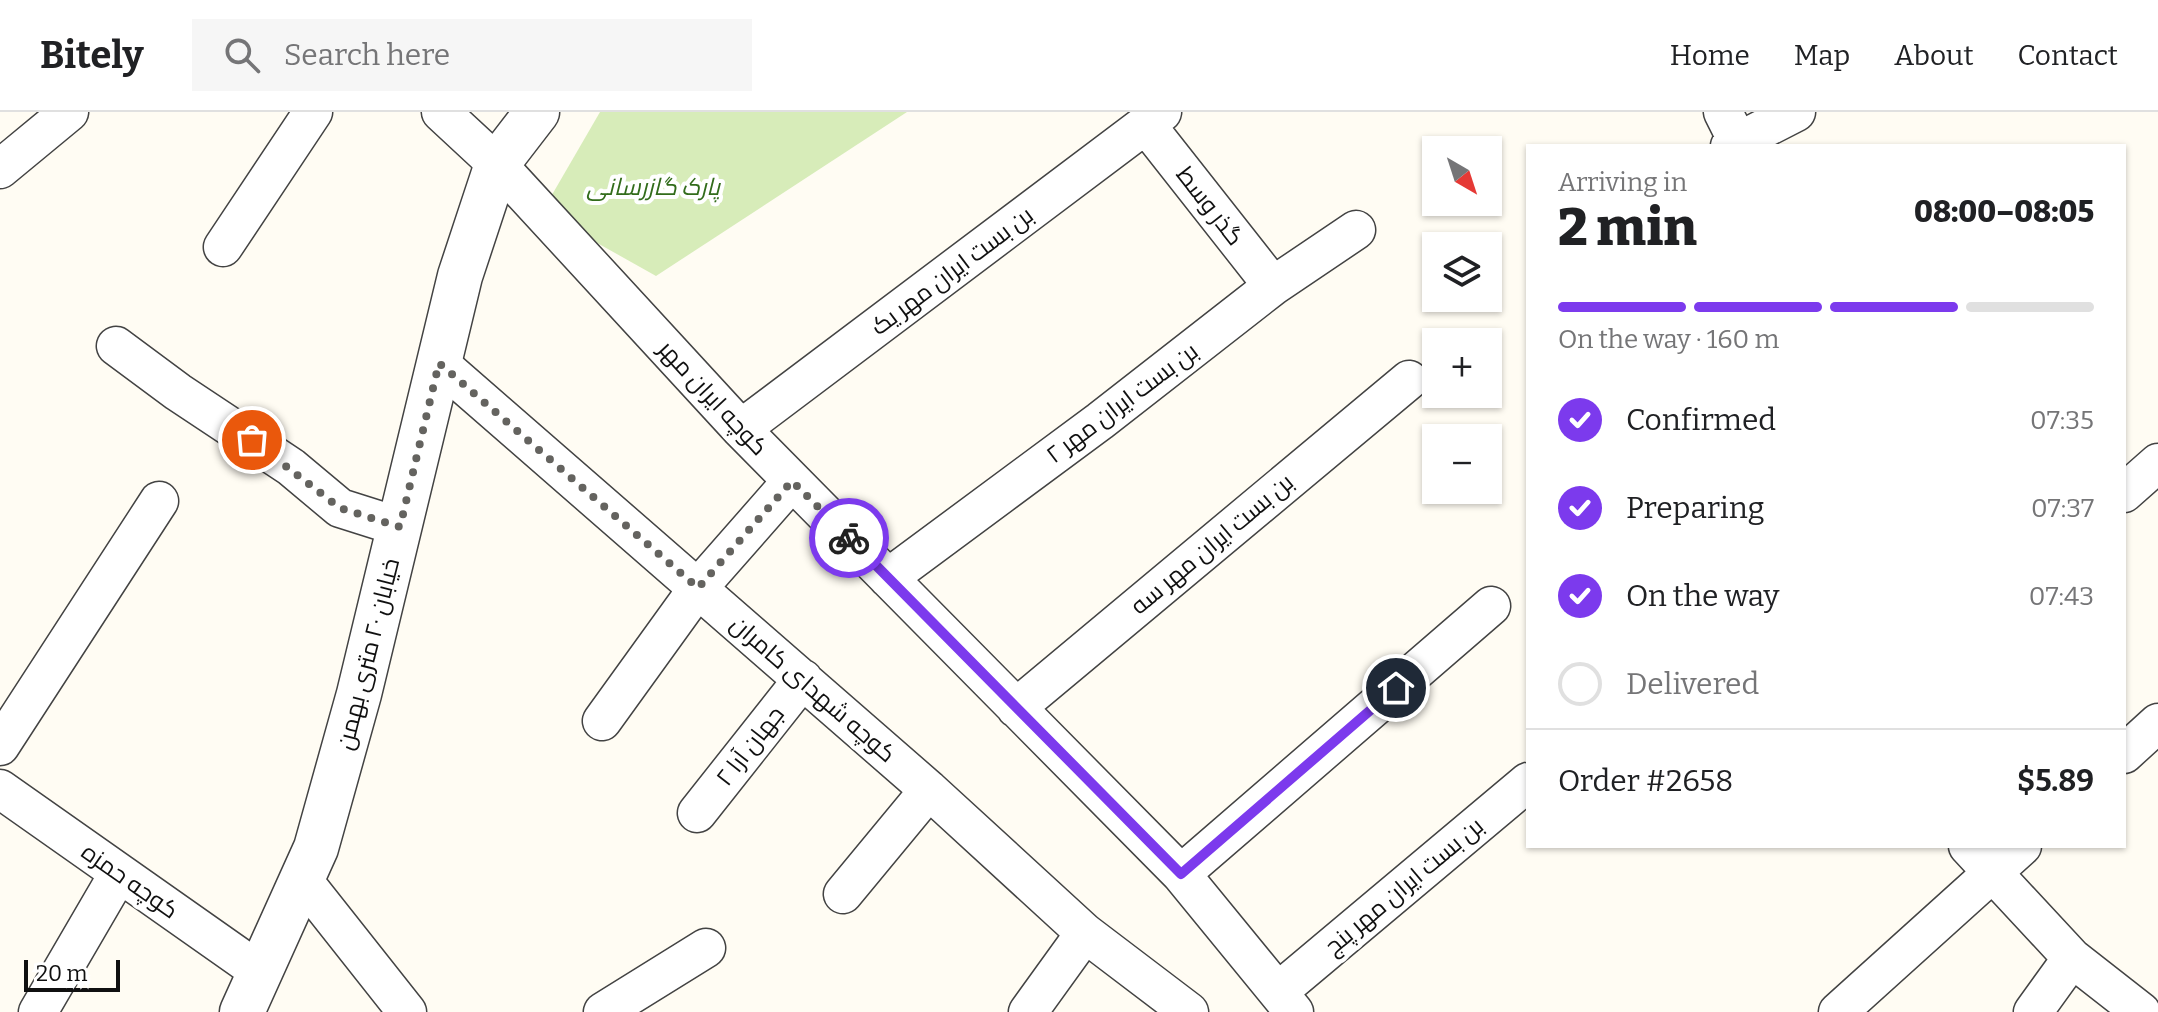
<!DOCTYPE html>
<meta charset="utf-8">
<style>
body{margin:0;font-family:Bitter,Cairo,serif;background:#f6f6f6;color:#202124;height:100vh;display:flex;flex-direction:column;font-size:30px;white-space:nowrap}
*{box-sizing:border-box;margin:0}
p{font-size:26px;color:#757577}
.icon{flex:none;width:44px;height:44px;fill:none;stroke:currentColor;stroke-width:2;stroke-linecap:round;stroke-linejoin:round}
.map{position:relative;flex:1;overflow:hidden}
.side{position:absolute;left:1526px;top:32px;width:600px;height:704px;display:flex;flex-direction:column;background:#fff;border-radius:0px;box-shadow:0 2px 6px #0004}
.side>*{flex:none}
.needle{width:52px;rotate:141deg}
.controls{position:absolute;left:1422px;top:24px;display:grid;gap:16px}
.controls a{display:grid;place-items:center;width:80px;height:80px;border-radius:0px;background:#fff;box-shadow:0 2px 6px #0004;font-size:40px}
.scale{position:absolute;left:24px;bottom:20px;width:96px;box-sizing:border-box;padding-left:8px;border:4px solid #101010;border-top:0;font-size:22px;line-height:28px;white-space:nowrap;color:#101010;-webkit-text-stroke:6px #fff;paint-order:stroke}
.pin{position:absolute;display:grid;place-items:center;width:68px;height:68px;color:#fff;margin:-34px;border:4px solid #fff;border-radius:50%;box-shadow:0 2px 8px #0007}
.courier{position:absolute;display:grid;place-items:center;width:80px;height:80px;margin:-40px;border:6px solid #7c3aed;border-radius:50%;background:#fff;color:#222;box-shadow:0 2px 10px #0007}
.headline em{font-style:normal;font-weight:800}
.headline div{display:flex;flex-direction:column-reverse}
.headline{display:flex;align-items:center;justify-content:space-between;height:136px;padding:0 32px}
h1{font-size:52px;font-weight:800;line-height:60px}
.bar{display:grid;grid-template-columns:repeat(4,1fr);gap:12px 8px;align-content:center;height:96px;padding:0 32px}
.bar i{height:10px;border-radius:6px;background:#e0e0e0}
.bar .current{background:#7c3aed}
.bar p{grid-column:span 4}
.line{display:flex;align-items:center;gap:20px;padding:0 32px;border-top:2px solid #e0e0e0}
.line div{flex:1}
ol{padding:0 32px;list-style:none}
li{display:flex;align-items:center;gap:24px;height:88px}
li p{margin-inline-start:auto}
li .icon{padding:8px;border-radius:50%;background:#7c3aed;color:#fff;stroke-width:4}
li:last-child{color:#757577}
li i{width:44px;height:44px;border:4px solid #e0e0e0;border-radius:50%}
header{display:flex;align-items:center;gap:48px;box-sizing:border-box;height:112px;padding:0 40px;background:#fff;border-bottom:2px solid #e0e0e0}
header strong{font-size:38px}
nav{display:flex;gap:44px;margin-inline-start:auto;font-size:28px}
.search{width:560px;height:72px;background:#f6f6f6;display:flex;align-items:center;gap:20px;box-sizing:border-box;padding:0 28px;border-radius:0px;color:#757577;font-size:30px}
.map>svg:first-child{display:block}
.green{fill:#d7ecb9}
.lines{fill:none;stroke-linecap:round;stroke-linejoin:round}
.minor-casing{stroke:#434343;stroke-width:41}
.tertiary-casing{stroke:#434343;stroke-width:47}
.minor{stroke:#fff;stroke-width:38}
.tertiary{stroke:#fff;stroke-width:44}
.done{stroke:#64635f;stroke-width:8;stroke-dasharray:0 14.4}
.route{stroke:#7c3aed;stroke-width:10}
.labels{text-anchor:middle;stroke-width:8;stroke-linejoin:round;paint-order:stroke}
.park-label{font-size:24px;font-style:italic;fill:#326c1b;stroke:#fff}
.street-label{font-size:24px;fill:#101010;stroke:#fff}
</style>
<header>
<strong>Bitely</strong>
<div class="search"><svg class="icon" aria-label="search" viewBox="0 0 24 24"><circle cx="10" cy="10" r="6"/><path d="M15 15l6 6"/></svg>Search here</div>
<nav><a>Home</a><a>Map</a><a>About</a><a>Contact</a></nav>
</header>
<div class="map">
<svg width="2158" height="900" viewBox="0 0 2158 900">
<rect width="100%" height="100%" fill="#fffcf3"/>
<!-- green -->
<path class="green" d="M600 0H907L656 164 542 100Z"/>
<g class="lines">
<defs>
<path id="minor" d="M441 0 497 52 741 317 1181 762 1294 900
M1723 0 1740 34
M1147 14 1273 174
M1730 34 1796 0
M0 57 69 0
M223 135 313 0
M116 234 178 280 291 355 340 396 400 415
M439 251 929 678 1085 821 1189 900
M741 317 1162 0
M2124 381 2158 351
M888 466 1100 309 1273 174 1356 118
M1016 596 1409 268
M602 609 698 476 792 369
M0 634 159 389
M2124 642 2158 611
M0 677 260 860
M697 701 803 567
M1968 734 2072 846 2141 900
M1181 762 1491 494
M301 766 407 900
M843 782 929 678
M1279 879 1528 670
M38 900 119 761
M603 900 706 836
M1028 900 1085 821
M1838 900 2022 734
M2033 900 2072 846"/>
<path id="tertiary" d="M242 900 316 736 359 582 460 164 497 52 537 0"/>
</defs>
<!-- minor casing -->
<use href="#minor" class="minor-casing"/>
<!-- tertiary casing -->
<use href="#tertiary" class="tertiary-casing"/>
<!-- minor -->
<use href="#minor" class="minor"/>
<!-- tertiary -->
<use href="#tertiary" class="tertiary"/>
</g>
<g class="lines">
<!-- done -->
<path class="done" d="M252 328 340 396 400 415 439 251 698 476 792 369 849 426"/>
<!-- route -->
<path class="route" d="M849 426 1181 762 1396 576"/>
</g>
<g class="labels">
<!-- park labels -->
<g class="park-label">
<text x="653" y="83">پارک گازرسانی</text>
</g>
<!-- street labels -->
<g class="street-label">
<text transform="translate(1210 94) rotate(52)" y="8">گذر وسط</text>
<text transform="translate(952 159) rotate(-37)" y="8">بن بست ایران مهر یک</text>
<text transform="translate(713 286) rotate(47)" y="8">کوچه ایران مهر</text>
<text transform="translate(1122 291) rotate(-37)" y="8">۲ بن بست ایران مهر</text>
<text transform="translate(1212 432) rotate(-40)" y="8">بن بست ایران مهر سه</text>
<text transform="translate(368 542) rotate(-76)" y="8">خیابان ۲۰ متری بهمن</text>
<text transform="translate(813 577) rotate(41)" y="8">کوچه شهدای کامران</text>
<text transform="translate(750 634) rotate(-52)" y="8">جهان آرا ۲</text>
<text transform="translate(130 769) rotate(35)" y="8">کوچه حمزه</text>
<text transform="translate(1404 774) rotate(-40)" y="8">بن بست ایران مهر پنج</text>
</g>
</g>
</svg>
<div class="controls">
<a><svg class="needle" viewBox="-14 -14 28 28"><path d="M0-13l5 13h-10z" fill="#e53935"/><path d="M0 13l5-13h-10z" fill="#757577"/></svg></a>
<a><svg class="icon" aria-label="layers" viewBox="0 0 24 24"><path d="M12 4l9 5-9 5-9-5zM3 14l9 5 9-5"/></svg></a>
<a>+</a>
<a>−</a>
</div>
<div class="scale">20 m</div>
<div class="pin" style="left:252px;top:328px;background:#ea580c"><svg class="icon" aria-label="bag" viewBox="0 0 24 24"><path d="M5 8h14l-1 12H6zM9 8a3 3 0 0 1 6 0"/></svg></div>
<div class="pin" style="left:1396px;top:576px;background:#1f2937"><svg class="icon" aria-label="home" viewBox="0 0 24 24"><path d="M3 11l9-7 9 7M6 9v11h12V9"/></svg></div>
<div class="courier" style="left:849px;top:426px"><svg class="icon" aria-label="bike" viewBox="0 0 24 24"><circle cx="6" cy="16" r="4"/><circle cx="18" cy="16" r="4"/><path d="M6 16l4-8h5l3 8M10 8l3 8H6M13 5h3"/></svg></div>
<section class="side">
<div class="headline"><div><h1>2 min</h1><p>Arriving in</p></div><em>08:00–08:05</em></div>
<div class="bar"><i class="current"></i><i class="current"></i><i class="current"></i><i></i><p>On the way · 160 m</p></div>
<ol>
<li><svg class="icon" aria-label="check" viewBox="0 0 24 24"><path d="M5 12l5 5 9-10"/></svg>Confirmed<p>07:35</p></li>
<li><svg class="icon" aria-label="check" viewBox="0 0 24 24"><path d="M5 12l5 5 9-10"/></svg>Preparing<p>07:37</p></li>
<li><svg class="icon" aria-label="check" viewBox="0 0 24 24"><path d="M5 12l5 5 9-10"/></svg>On the way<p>07:43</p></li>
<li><i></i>Delivered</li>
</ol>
<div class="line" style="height:104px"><div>Order #2658</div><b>$5.89</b></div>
</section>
</div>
